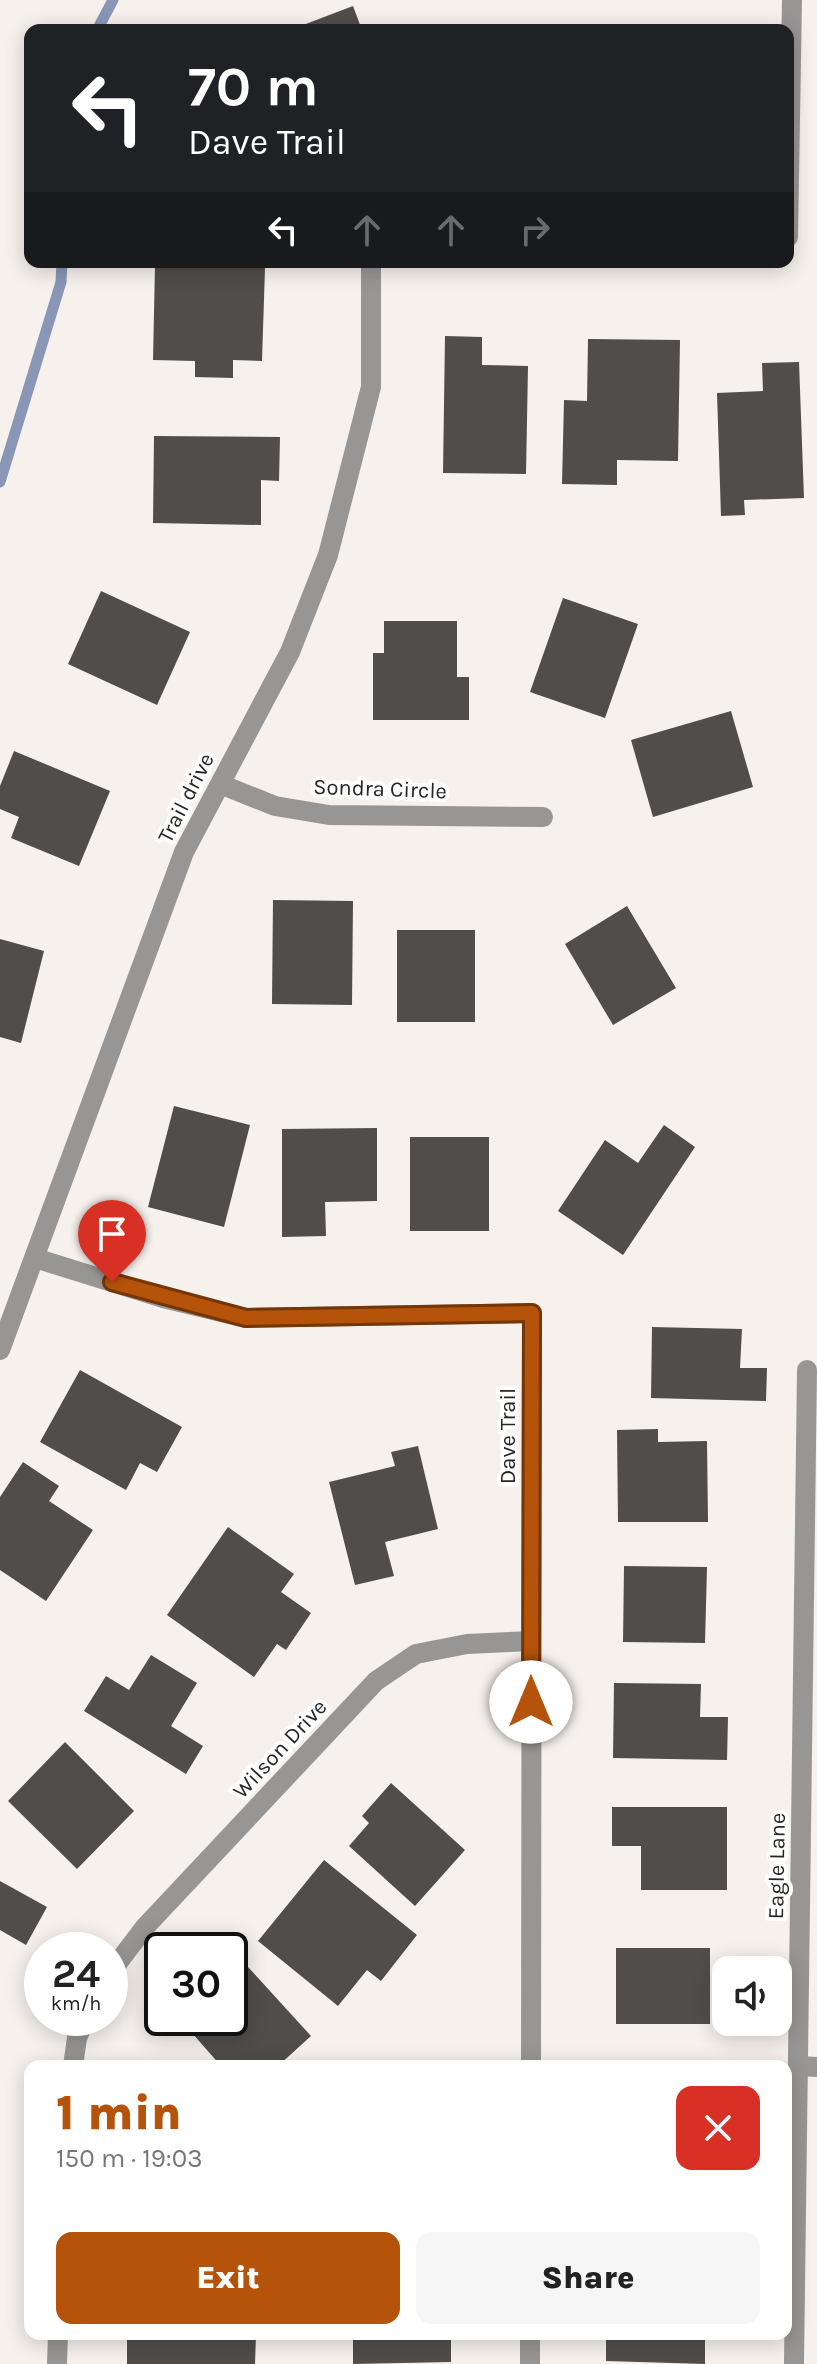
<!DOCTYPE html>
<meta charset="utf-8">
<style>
body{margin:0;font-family:Karla,sans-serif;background:#f6f6f6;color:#222;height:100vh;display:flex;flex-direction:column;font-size:30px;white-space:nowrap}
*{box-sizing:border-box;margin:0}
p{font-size:26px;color:#767676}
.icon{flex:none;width:44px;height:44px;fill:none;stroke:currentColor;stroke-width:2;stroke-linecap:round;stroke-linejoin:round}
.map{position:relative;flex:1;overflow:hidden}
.sheet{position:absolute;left:24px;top:2060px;width:768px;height:280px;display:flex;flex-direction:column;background:#fff;border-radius:16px;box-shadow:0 4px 20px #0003}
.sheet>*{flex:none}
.hud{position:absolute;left:24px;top:24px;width:770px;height:244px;border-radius:16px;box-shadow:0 4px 20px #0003;background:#202124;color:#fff;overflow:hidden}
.fabs{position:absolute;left:712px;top:1956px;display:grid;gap:16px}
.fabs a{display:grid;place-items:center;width:80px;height:80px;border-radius:16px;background:#fff;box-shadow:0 4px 20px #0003;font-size:40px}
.speed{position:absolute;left:24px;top:1932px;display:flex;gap:16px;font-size:40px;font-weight:700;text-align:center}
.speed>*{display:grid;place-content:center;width:104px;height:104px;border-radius:50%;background:#fff;box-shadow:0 4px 20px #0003;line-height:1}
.speed small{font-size:20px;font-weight:400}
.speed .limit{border:4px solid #111;border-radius:12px;background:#fff;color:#111}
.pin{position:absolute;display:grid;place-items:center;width:68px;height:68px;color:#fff;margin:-82px -34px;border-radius:50% 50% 50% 0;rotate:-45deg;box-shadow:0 0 8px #0007}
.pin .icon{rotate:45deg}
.me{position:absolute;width:88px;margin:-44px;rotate:0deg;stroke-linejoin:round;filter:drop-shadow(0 0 6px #0008)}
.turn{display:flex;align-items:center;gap:28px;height:168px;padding:0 32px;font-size:36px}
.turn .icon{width:104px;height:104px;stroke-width:2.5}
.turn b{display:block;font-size:56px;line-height:68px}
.lanes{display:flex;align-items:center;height:76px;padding:0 32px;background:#0003;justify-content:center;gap:40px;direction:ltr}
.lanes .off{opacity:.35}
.round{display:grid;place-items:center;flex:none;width:84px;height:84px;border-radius:16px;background:#f6f6f6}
.headline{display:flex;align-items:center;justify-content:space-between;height:136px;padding:0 32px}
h1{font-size:48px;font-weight:800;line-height:60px;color:#b45309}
.cta{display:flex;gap:16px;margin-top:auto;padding:16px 32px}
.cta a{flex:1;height:92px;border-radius:16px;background:#b45309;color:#fff;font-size:32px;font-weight:800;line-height:92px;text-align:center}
.cta a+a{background:#f6f6f6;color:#222}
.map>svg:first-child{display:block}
</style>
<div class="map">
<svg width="817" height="2364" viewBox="0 0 817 2364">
<rect width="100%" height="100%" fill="#f6f1ed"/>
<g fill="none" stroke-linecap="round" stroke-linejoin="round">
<path stroke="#8996b6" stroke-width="11" d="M97,30L113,0
M0,482L61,282L62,262"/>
</g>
<path fill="#514d4a" d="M353,6L362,30H290Z
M681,26H726V30H681Z
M155,266L265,268L262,361L233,360V378L195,377V361L153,360Z
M445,336L482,337V365L528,366L526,474L443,473Z
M588,339L680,340L678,461L617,460V485L562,484L564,400L587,401Z
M799,362L804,498L744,500L745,515L721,516L717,393L763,391L762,363Z
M154,436L280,437L279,481L261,480V525L153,523Z
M101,591L190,632L157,705L68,664Z
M563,598L638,624L605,718L530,692Z
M384,621H457V677H469V720H373V653H384Z
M731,711L753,787L653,817L631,740Z
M14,751L110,791L79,866L11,838L19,817L0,809V786Z
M273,900L353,901L352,1005L272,1004Z
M627,906L676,988L613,1025L565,944Z
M397,930H475V1022H397Z
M0,939L44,951L21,1043L0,1037Z
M174,1106L250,1125L224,1227L148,1207Z
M664,1125L695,1147L623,1255L558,1211L605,1140L638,1163Z
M377,1128V1201L325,1202L326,1236L282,1237V1129Z
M410,1137H489V1231H410Z
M652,1327L742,1329L740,1368H767L766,1401L651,1398Z
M80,1370L182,1427L157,1472L140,1463L126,1490L40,1442Z
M658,1429V1442L707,1441L708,1522H618L617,1430Z
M418,1446L438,1529L385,1542L394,1576L355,1585L329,1482L395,1466L391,1452Z
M23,1462L59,1486L49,1501L93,1530L46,1601L0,1570V1497Z
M228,1527L294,1574L281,1592L311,1613L286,1650L277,1644L254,1677L167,1615Z
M624,1566L707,1567L705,1643L623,1642Z
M151,1655L197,1683L171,1726L203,1746L186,1774L84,1711L106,1676L129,1690Z
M614,1683L701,1684L700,1717H728L727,1760L613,1758Z
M65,1742L134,1811L77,1869L8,1801Z
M391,1783L465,1850L415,1906L349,1846L369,1823L362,1816Z
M612,1807H727V1890H641V1846H612Z
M324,1860L417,1935L381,1981L367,1970L338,2006L258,1941Z
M0,1881L47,1907L26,1945L0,1930Z
M229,1946L311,2036L278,2066H221L185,2025L193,2018H230V1950H224Z
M616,1948H710V2024H616Z
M127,2334H256L255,2364H127Z
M326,2334H451V2362L353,2364V2340H326Z
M606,2334H705V2364L606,2361Z"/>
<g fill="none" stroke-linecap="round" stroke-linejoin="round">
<path stroke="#989694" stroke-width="20" d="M798,2066L817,2067"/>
<path stroke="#989694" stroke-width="20" d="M788,237L792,0
M220,784L275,806L329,815L543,817
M35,1258L163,1298L246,1318L532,1313L531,2066
M0,1350L184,852L290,652L328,555L371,387V262
M110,1973L145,1927L376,1681L416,1654L467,1644L531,1641
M73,2066L77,2038L86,2018
M57,2364L58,2334
M530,2364V2334
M794,2364L807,1370"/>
</g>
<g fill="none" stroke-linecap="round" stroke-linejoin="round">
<g stroke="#753606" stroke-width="20">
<path id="route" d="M112,1282L246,1318L532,1313L531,1702"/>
</g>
<use href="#route" stroke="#b45309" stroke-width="14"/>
</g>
<g text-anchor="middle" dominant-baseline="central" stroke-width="8" stroke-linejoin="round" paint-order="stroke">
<g font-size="22" fill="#282625" stroke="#fff">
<text transform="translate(380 789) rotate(2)">Sondra Circle</text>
<text transform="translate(186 798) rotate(-63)">Trail drive</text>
<text transform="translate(508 1436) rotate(-90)">Dave Trail</text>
<text transform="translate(280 1749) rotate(-47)">Wilson Drive</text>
<text transform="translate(777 1866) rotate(-89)">Eagle Lane</text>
</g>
</g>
</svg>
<div class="fabs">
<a><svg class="icon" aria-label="sound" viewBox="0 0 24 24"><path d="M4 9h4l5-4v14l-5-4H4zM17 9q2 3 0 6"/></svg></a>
</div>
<div class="speed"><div>24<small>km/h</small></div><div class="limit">30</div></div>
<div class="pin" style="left:112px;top:1282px;background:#d93025"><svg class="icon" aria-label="arrive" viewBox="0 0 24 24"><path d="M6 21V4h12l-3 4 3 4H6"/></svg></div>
<svg class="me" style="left:531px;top:1702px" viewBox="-20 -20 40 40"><circle r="19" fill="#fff"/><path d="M0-13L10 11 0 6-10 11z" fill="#b45309"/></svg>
<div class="hud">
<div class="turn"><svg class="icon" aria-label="left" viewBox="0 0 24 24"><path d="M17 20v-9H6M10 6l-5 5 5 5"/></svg><div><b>70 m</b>Dave Trail</div></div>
<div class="lanes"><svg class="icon" aria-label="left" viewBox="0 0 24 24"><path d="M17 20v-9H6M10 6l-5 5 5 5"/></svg><svg class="icon off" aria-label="ahead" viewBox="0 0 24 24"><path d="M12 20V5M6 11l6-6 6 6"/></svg><svg class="icon off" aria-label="ahead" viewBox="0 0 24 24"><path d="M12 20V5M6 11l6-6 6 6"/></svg><svg class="icon off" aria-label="right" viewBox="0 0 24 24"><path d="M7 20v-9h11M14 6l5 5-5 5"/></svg></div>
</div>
<section class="sheet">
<div class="headline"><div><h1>1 min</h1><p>150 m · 19:03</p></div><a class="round" style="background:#d93025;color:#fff"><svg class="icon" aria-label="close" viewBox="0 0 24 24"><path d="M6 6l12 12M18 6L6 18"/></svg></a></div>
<div class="cta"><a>Exit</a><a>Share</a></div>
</section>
</div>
